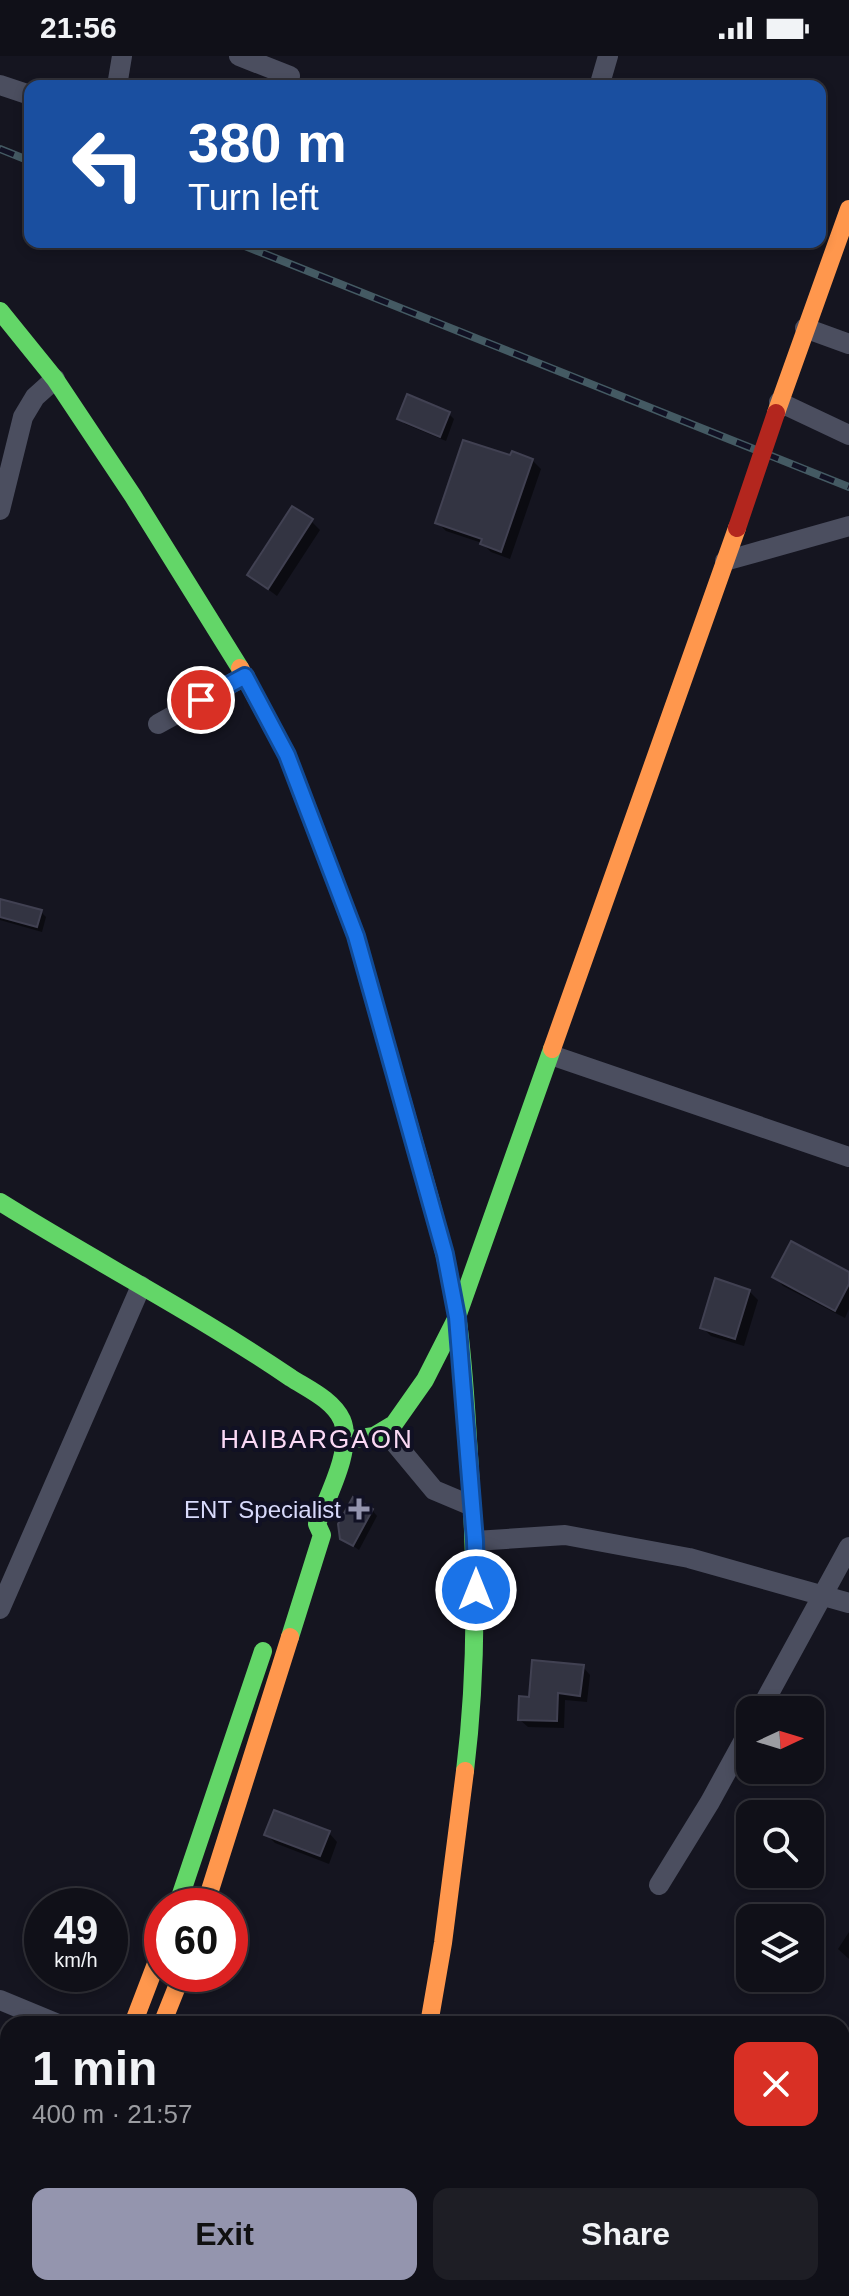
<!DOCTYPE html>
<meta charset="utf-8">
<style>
body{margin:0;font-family:Arial,sans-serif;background:#1e1e25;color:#f1f3f6;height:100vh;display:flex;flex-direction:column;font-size:30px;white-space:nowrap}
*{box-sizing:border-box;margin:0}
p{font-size:26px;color:#9c9da2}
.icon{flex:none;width:44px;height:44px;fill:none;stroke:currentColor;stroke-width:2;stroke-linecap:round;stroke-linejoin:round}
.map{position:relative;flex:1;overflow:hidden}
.side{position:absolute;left:0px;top:1960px;width:850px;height:280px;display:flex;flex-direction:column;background:#101018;border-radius:24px 24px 0 0;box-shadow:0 4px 12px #0003,0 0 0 2px #303037}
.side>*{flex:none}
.guide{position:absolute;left:24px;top:24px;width:802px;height:168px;border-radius:16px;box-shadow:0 4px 12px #0003,0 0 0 2px #303037;background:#1a4fa0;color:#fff;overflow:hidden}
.needle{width:52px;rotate:86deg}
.controls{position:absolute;left:736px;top:1640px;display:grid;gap:16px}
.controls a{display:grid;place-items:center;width:88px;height:88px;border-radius:16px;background:#101018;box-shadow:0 4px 12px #0003,0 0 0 2px #303037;font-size:40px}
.speed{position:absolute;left:24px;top:1832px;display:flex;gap:16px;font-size:40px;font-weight:700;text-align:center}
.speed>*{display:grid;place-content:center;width:104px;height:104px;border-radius:50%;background:#101018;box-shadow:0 4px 12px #0003,0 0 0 2px #303037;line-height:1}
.speed small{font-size:20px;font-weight:400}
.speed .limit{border:12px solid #d22;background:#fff;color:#111}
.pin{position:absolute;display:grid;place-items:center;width:68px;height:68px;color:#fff;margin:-34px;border:4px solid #fff;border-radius:50%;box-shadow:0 2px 8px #0007}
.me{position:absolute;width:88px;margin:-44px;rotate:0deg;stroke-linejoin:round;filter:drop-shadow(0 0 6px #0008)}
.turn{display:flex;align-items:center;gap:28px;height:168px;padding:0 32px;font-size:36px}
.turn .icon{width:104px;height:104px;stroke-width:2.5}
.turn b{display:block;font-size:56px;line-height:68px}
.round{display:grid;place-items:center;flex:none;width:84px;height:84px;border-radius:16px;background:#1e1e25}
.headline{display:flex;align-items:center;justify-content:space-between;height:136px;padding:0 32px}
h1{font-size:48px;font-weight:800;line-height:60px}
.button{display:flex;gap:16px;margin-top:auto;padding:16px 32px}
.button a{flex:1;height:92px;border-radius:16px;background:#9495ae;color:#111;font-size:32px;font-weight:800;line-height:92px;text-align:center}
.button a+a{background:#1e1e25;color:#f1f3f6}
.status{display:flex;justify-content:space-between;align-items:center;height:56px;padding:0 40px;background:#101018;direction:ltr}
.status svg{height:22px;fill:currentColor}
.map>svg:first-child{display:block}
</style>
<div class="status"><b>21:56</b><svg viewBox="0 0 49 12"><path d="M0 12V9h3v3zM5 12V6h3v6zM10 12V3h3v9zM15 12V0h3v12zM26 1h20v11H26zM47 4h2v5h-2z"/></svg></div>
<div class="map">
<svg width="849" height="2240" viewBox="0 0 849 2240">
<rect width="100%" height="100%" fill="#151520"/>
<path fill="#0007" d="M449,358L454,363L446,385L405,368L400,363Z
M512,402L532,404L541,413L510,503L491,496L482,487L446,475L437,466Z
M311,465L320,474L277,540L249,519Z
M0,845L41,856L46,861L42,876L0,864Z
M849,1218V1253L845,1262L783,1230L775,1221Z
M749,1235L758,1244L744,1290L711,1280L702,1271Z
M372,1454L377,1460L359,1494L342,1482Z
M583,1611L590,1619L587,1646L565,1644L564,1672L528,1671L520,1664L530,1643Z
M329,1777L337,1786L329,1808L275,1787L267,1779Z
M810,1789L819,1797L811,1812H810Z
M849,1876V1903L838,1893Z"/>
<path fill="#333442" stroke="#414152" stroke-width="2" d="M407,338L450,356L440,381L397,363Z
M463,384L510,399L512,395L533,403L501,496L480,488L482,483L435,467Z
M292,450L313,463L268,533L247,519Z
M0,843L42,854L37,871L0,861Z
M791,1185L849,1216V1228L835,1255L772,1221Z
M715,1222L750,1234L735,1283L700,1272Z
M353,1441L373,1453L353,1490L340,1483L338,1468Z
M532,1604L584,1609L580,1640L558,1637L557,1665L518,1664L519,1640L529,1641Z
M274,1754L330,1775L320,1800L264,1779Z"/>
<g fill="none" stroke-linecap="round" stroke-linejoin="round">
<path stroke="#4b4e5f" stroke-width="20" d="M239,0L290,20
M601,24L608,0
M0,29L30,39
M117,30L122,0
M805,272L849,288
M779,346L849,379
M0,454L23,361L35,341L55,323
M725,505L849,470
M158,668L245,620
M551,999L849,1101
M385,1375L434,1434L472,1450
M475,1485L565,1479L689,1502L849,1547
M0,1553L141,1230
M760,1654L849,1491
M659,1829L710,1746L750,1673
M0,1944L58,1968
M354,2240L358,2232"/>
<path stroke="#63d668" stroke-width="18" d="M0,255L55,323L133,440L240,612
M0,1146C96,1206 197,1258 291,1322C308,1333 333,1344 342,1364C354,1392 327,1441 317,1468L322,1479L290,1581
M431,1146C441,1183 451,1221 457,1259C464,1305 466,1353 469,1399C476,1505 478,1609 465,1715
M347,1384L374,1380L394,1368L425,1324L457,1261L552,993
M177,1850L263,1595
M842,2129L849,2130"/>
<path stroke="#ff974d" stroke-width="18" d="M776,357L849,153
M240,612L287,699L356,880L431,1146
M552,993L737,472
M205,1850L290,1581
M133,1968L162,1892
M162,1968L182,1918
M429,1968L443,1887L465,1715
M29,2240L32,2232"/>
<path stroke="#b3261e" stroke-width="18" d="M57,2240L60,2232"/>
<g stroke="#445a63" stroke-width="8">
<path id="rail" d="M0,93L30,105
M235,186L849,431"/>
</g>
<use href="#rail" stroke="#111124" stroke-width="5" stroke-dasharray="15" stroke-linecap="butt"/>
<path stroke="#b3261e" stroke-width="18" d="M737,472L776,357"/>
</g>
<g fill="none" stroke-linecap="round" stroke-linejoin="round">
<g stroke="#114b97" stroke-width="20">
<path id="route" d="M201,644L245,620L287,699L356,880L445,1198L457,1261L475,1485L476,1534"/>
</g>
<use href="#route" stroke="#1a73e8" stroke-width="14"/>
</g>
<path fill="#9495ae" stroke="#111124" stroke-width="3" d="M355 1441h8v8h8v8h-8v8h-8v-8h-8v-8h8z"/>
<g text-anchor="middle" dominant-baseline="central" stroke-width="8" stroke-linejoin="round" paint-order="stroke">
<g font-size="24" fill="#d8dafb" stroke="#111124" text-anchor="end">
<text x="341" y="1453">ENT Specialist</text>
</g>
<g font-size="26" letter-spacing="2" fill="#fbd9f5" stroke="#111124">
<text x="317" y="1383">HAIBARGAON</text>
</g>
</g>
</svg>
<div class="controls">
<a><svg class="needle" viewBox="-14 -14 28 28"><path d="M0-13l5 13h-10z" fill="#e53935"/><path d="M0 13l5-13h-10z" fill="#9c9da2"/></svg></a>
<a><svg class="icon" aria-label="search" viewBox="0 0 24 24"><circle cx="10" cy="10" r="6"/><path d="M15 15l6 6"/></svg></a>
<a><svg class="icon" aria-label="layers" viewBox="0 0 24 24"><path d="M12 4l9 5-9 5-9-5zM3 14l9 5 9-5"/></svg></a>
</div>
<div class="speed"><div>49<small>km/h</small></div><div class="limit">60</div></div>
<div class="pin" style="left:201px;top:644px;background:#d93025"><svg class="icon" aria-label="arrive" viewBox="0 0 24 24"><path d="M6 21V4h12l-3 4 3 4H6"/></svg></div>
<svg class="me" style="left:476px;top:1534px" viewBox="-20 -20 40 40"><circle r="17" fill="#1a73e8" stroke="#fff" stroke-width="3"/><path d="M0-11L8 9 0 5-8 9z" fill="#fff"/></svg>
<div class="guide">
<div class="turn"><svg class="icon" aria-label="left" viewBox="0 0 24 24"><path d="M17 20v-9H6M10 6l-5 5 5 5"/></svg><div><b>380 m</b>Turn left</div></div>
</div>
<section class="side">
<div class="headline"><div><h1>1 min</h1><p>400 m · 21:57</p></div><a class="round" style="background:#d93025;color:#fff"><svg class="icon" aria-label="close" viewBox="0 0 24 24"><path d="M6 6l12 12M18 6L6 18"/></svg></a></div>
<div class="button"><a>Exit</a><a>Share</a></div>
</section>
</div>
